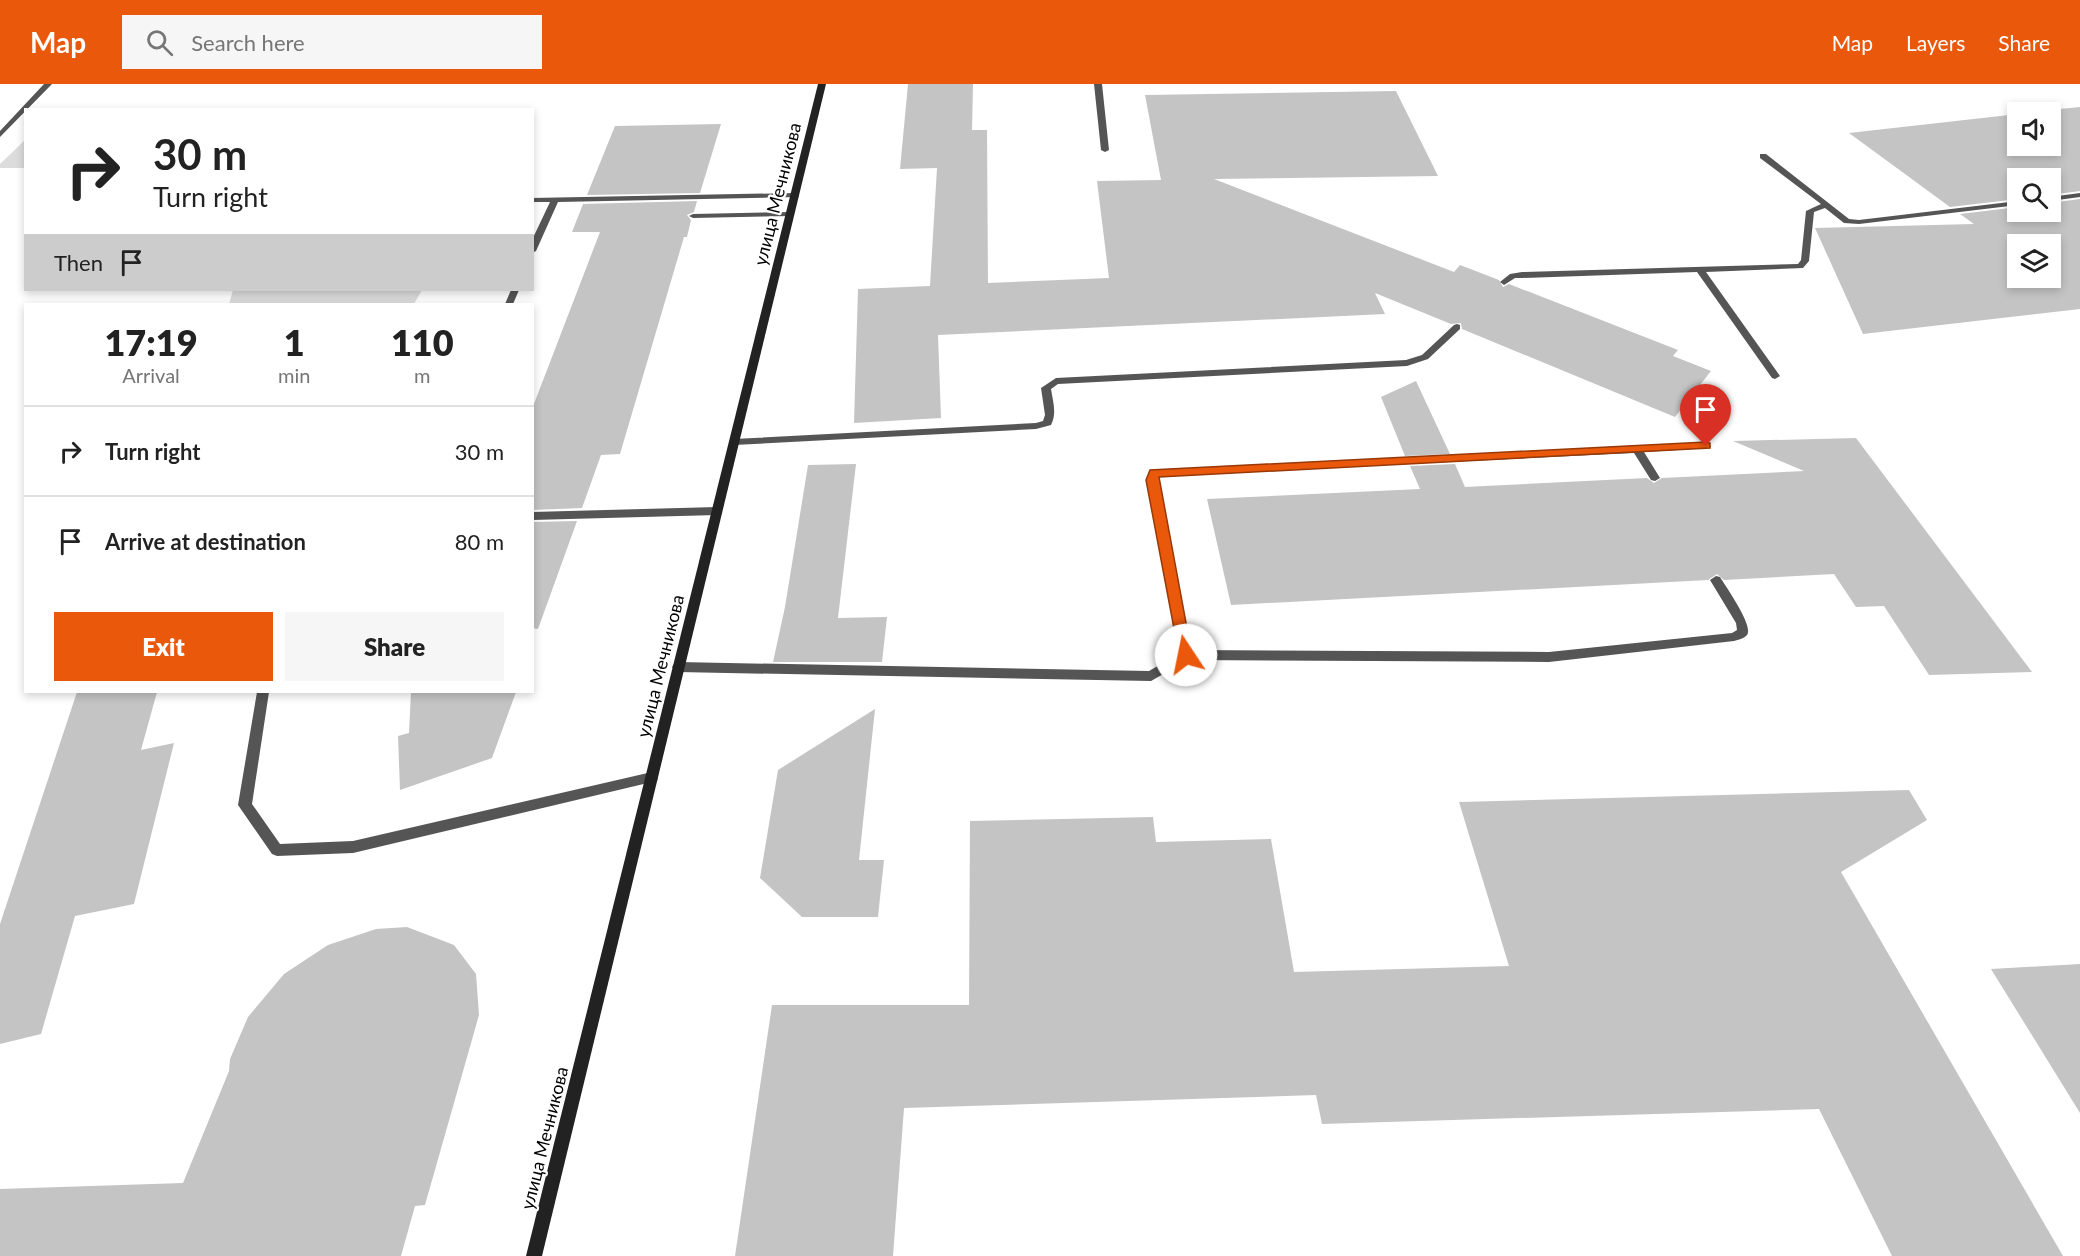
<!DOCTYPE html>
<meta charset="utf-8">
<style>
body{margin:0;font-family:Lato,sans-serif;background:#f6f6f6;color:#222;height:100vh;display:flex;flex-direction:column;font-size:22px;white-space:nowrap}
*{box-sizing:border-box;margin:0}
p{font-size:20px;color:#767676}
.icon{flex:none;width:33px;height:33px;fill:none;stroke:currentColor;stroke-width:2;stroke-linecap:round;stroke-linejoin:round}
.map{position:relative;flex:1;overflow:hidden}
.side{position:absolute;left:24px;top:219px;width:510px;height:390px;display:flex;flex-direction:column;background:#fff;border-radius:0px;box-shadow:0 3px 9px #0003}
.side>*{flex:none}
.hud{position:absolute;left:24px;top:24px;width:510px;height:183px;border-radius:0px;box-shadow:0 3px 9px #0003;background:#fff;color:#222;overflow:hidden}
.tools{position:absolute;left:2007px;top:18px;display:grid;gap:12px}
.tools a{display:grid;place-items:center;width:54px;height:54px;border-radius:0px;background:#fff;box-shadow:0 3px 9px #0003;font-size:30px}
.pin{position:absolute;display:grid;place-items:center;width:51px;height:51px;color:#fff;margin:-62px -26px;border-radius:50% 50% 50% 0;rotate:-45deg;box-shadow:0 0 6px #0007}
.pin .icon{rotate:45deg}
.me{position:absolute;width:66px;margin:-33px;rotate:349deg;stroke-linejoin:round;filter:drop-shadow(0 0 4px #0008)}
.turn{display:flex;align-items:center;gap:21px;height:126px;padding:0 30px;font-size:27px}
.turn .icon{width:78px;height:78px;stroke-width:2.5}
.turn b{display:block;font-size:42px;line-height:51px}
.then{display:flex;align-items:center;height:57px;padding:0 30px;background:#0003;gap:12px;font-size:22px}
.eta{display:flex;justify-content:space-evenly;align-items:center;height:102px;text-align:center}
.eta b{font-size:36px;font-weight:800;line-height:42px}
.button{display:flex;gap:12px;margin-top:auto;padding:12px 30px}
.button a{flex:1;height:69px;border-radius:0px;background:#ea580c;color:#fff;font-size:24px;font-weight:800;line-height:69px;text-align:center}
.button a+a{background:#f6f6f6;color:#222}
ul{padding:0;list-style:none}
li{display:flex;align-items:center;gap:18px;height:90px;padding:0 30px;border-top:2px solid #e0e0e0}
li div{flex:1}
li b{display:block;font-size:22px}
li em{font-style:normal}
header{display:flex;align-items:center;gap:36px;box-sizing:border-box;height:84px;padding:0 30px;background:#ea580c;color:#fff}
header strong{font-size:28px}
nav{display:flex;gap:33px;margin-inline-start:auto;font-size:21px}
.search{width:420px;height:54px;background:#f6f6f6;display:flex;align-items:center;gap:15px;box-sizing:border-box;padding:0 21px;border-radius:0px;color:#767676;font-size:22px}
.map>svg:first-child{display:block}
</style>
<header>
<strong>Map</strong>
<div class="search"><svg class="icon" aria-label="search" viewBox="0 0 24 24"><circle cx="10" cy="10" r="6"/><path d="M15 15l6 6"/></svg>Search here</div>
<nav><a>Map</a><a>Layers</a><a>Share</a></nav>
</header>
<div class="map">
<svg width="2080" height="1172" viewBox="0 0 2080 1172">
<rect width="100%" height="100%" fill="#fff"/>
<path fill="#dcdcdc" d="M25,56V84H0V80Z
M233,206H422L414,220H229Z"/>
<path fill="#c4c4c4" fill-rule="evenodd" d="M908,0H973L972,46H987L988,199L1109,194L1097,97L1161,96L1145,11L1396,7L1438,92L1214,95L1454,188L1460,181L1499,196L1503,203L1509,200L1678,266L1673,272L1711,287L1675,333L1462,245L1461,239L1451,240L1375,209L1385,230L938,251L941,334L854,339L858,205L930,202L937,84L900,85Z
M2080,23V107L2050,111V94H2018V115L1950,123L1849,49L2018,30V62H2050V28H2030Z
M721,40L700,109L587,111L615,42Z
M2080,115V225L1863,250L1815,144L1974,140L1960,130L2018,123V128H2050V119ZM2018,160H2050V194H2018Z
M697,117L694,128L687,131L691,136L687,153H684L620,370L601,371L582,424L532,426V325L600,148H572L583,120Z
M1416,297L1450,370L1405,372L1381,313Z
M1856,354L2032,588L1929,591L1884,522L1856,523L1834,490L1724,496L1717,490L1708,496L1231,521L1207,415L1420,405L1410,382L1455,380L1465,403L1647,394L1654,399L1662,394L1804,387L1733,357Z
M856,380L838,534L887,533L882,578H773L785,523L808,381Z
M577,437L538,545L532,544V438Z
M77,608H157L141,666L174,659L134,820L75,832L41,950L0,960V840Z
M411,608H516L492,674L400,706L398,652L409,649Z
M875,625L859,776H884L878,833H802L760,794L778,686Z
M1909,706L1927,736L1841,788L2063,1172H1892L1819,1025L1322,1040L1316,1011L904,1024L893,1172H735L772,921H969L970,737L1153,733L1156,758L1271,755L1294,888L1509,882L1459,718Z
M407,843L454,861L476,890L479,931L425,1121L415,1122L401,1172H0V1105L183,1099L229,987L230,975L248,933L284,890L328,861L376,845Z
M2080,880V1029L1991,885Z"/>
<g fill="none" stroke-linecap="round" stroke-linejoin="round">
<path fill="#555" fill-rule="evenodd" d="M44,0H52L0,53V47Z
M1094,0H1102L1109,66L1105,68L1101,66Z
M1760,70H1766L1849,135L1859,136L2018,117V121L1859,140L1844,139L1825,124L1814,128L1809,177L1803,184L1706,188L1780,292L1775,295L1772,294L1697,188L1522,194H1515L1504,201L1500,198L1510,190L1522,188L1798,180L1801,176L1806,127L1821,120L1760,74Z
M795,109L799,111L798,113L558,118L536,167L532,169V156L550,118H532V114Z
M2080,109V113L2050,117V113Z
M790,128L794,130L793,132L693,134L689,132L693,130Z
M511,206H519L513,220H505Z
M1457,240L1460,241V245L1428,275L1407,282L1058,300L1051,305C1053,318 1057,329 1051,341L1036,345L734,361L729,358L734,355L1036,339L1043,337L1045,331L1041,304L1056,294L1406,276L1422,271L1454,241Z
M1706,359L1711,362L1710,364L1644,368L1660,394L1655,397L1651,396L1634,369L1158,392L1157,396L1191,566L1549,568L1732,549L1737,546L1736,539L1710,496L1716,492L1720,493C1726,503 1754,542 1747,551C1745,554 1738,556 1734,557L1549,578L1188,576L1151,597L678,588L674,586L672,583L674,580L678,578L1149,587L1180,569L1147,396L1150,387Z
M717,423L722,427L717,431L532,436V428Z
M257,608H269L252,720L280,760L353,757L652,688L657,689L658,693L657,697L652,698L353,769L277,772L272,770L238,721Z"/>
<path fill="#222" fill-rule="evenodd" d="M818,0H826L542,1172H526Z"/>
</g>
<path fill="#ea580c" stroke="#983908" stroke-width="1.5" d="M1706,358L1710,359V364L1159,393L1192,571L1186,576L1179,571L1146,396L1150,386Z"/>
<g text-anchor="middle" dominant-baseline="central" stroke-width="4.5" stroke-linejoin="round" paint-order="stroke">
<g font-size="18" fill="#000" stroke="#fff">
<text transform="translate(777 110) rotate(-76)">улица Мечникова</text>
<text transform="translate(660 582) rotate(-76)">улица Мечникова</text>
<text transform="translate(544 1054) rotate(-76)">улица Мечникова</text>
</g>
</g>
</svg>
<div class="tools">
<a><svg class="icon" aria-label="sound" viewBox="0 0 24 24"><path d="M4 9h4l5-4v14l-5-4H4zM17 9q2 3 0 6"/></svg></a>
<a><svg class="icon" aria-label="search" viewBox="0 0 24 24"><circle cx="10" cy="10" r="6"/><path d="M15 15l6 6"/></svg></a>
<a><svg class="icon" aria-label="layers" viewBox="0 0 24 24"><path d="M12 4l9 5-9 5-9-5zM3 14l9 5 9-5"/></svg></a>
</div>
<div class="pin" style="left:1706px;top:362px;background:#d93025"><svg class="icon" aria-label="arrive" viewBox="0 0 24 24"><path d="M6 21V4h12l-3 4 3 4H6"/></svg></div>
<svg class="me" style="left:1186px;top:571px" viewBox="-20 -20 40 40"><circle r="19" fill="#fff"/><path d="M0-13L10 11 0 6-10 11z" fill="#ea580c"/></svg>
<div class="hud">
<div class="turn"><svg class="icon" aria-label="right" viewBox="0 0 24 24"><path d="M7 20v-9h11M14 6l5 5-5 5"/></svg><div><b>30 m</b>Turn right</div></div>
<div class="then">Then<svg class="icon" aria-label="arrive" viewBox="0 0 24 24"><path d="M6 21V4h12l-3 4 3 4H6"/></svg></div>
</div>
<section class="side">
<div class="eta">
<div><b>17:19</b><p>Arrival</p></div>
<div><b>1</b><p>min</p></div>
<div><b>110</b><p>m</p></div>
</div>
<ul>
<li><svg class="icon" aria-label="right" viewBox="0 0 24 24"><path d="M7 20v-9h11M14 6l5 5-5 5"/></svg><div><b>Turn right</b></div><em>30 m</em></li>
<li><svg class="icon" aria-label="arrive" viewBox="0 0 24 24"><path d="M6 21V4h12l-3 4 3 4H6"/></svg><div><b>Arrive at destination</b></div><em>80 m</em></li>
</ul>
<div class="button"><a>Exit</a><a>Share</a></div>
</section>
</div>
